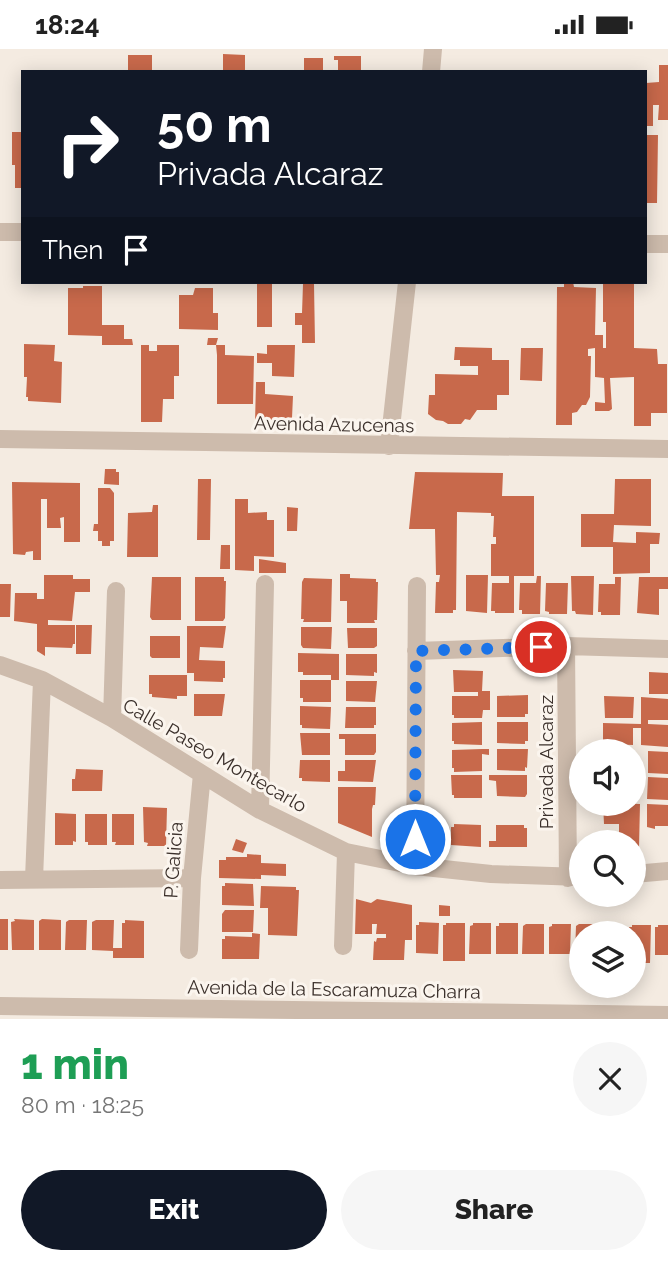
<!DOCTYPE html>
<meta charset="utf-8">
<style>
body{margin:0;font-family:Raleway,sans-serif;background:#f6f6f6;color:#222;height:100vh;display:flex;flex-direction:column;font-size:26px;white-space:nowrap}
*{box-sizing:border-box;margin:0}
p{font-size:23px;color:#767676}
.icon{flex:none;width:38px;height:38px;fill:none;stroke:currentColor;stroke-width:2;stroke-linecap:round;stroke-linejoin:round}
.map{position:relative;height:970px;overflow:hidden}
.details{display:flex;flex-direction:column;background:#fff;flex:1}
.details>*{flex:none}
.top-card{position:absolute;left:21px;top:21px;width:626px;height:214px;border-radius:0px;box-shadow:0 4px 18px #0003;background:#111827;color:#fff;overflow:hidden}
.tools{position:absolute;left:569px;top:690px;display:grid;gap:14px}
.tools a{display:grid;place-items:center;width:77px;height:77px;border-radius:50%;background:#fff;box-shadow:0 4px 18px #0003;font-size:35px}
.pin{position:absolute;display:grid;place-items:center;width:60px;height:60px;color:#fff;margin:-30px;border:4px solid #fff;border-radius:50%;box-shadow:0 2px 7px #0007}
.me{position:absolute;width:77px;margin:-38px;rotate:0deg;stroke-linejoin:round;filter:drop-shadow(0 0 5px #0008)}
.turn{display:flex;align-items:center;gap:24px;height:147px;padding:0 21px;font-size:32px}
.turn .icon{width:91px;height:91px;stroke-width:2.5}
.turn b{display:block;font-size:49px;line-height:60px}
.then{display:flex;align-items:center;height:66px;padding:0 21px;background:#0003;gap:14px;font-size:26px}
.round{display:grid;place-items:center;flex:none;width:74px;height:74px;border-radius:37px;background:#f6f6f6}
.summary{display:flex;align-items:center;justify-content:space-between;height:119px;padding:0 21px}
h1{font-size:42px;font-weight:800;line-height:52px;color:#1e9e55}
.primary-button{display:flex;gap:14px;margin-top:auto;padding:14px 21px}
.primary-button a{flex:1;height:80px;border-radius:42px;background:#111827;color:#fff;font-size:28px;font-weight:800;line-height:80px;text-align:center}
.primary-button a+a{background:#f6f6f6;color:#222}
.status{display:flex;justify-content:space-between;align-items:center;height:49px;padding:0 35px;background:#fff;direction:ltr}
.status svg{height:19px;fill:currentColor}
.map>svg:first-child{display:block}
</style>
<div class="status"><b>18:24</b><svg viewBox="0 0 49 12"><path d="M0 12V9h3v3zM5 12V6h3v6zM10 12V3h3v9zM15 12V0h3v12zM26 1h20v11H26zM47 4h2v5h-2z"/></svg></div>
<div class="map">
<svg width="668" height="970" viewBox="0 0 668 970">
<rect width="100%" height="100%" fill="#f4ebe1"/>
<path fill="#c8694b" d="M223,5L245,6V23H223Z
M128,6H152V23H128Z
M334,7H361V23H338V11H334Z
M304,9H323V23H304Z
M659,16H668V71H658L659,56H653V77H646V34L659,33Z
M12,83H23V139H15V116H12Z
M646,86H658L657,154H646Z
M257,233H272V278H257Z
M564,233H573L574,238L596,239L595,286H603V299H606V273H603V233H634V299L657,300L658,315H667V364H651V377H634V328L610,329L612,360L609,362H595V353L605,354L604,329L595,328V299L588,300V307H591L590,348L586,356H582L577,363L572,364V376H556L557,238H564Z
M303,235H314L315,294H302V276H295V264H302Z
M83,237H102V276H124V290H132L133,296H102V287L68,286V239H83Z
M195,239H213V264H218V281L179,280V246H193Z
M208,289H218L216,296H225V306L254,307L253,355H217V306L216,296H207Z
M24,295L55,296L54,312L62,313L61,354L28,352V348H26L27,328H24Z
M141,296H149V302H157V296H179V327H174V350H163L162,373H141Z
M267,296H295L294,328L272,327V314H257V304L267,305Z
M455,298L492,299V311H509V346H497V361H477L470,371L465,370L461,375H448L443,372L436,371L428,365L429,346H435V325L478,326V317H460V311H454Z
M521,299H543L542,332L520,331Z
M256,333H265V345L293,347L292,369H283V374H255Z
M105,420H116V423H119V436L104,435Z
M415,423L503,424L502,447H534V527H514V564H495V562H491L492,534H509V527H491V495H496V488H493L494,467H491V464L457,463L456,561H453V564H435L436,533H439L440,526H436L435,480H409Z
M198,430H211L210,491H197Z
M615,430H651V477L614,476L613,493L636,494V483L660,484L659,495H650V524L613,525V498H581V465H614Z
M12,433L80,434V493H64V468L60,469L61,479H47V450H41V511H33V502L26,503L25,506L13,505Z
M98,439H110L114,444V492H110V497H102V492H98V482H93L94,475H98Z
M235,450H248V464L267,463V471H274V508L254,507V522L235,521Z
M153,456H158V508H127L128,464L152,463Z
M287,458L298,459L297,482H287Z
M221,496H230V520H220Z
M259,510L286,514V524H259Z
M340,525H350V529L376,530V533H378L377,571H374L375,574H347V552H340Z
M44,526H73V530H90V543H75L72,572L48,571V576H75V595H73L72,599L45,598V607L37,602V575L14,572L15,544H37V550H44Z
M466,526H488L487,564L466,562Z
M537,527H541L540,565H522V561H519L520,534H536Z
M571,527H594L593,566L576,565L575,562H572Z
M152,528H181V571H152L150,568Z
M195,528H224V532H226L225,569L223,572H195Z
M615,528H621L620,566H601V563H598L599,535H615Z
M639,528H668V540H659V566L637,564Z
M304,529L332,530L331,573H303L304,570H301L302,533Z
M546,534H568L567,565H549V563L545,562Z
M0,535H11L10,568H0Z
M76,576H92L91,605H76Z
M187,577H226L223,599L200,598L199,611L225,612V629H223V633L194,632V624H187Z
M301,578H332L331,600L303,599L301,596Z
M347,579H377V597L374,599H348Z
M150,587H180V609H152L150,607Z
M298,604L339,605V631H331V626H303V623H298Z
M346,605H377V624L374,623V627L346,626Z
M453,621L483,622L482,642H490V661H483L482,669H454V666H452V647H478V643H454Z
M649,623L668,624V645H649Z
M149,626H187V647H177V650L152,648V645H149Z
M300,631H331V653H303V649H300Z
M346,632H377L375,653L346,652Z
M194,645H225L222,667H194Z
M528,646V665H525V668H497V647Z
M604,647L634,648L633,669H605Z
M641,648L668,650V671H648V675L668,676V698L641,696V679H633V696L606,695L605,692H603V674L641,675Z
M300,657L331,658L330,680L302,679V676H300Z
M346,658H376V676H374V679H345Z
M482,673V696L454,695V692H452V674Z
M497,673H528V692H525V695L497,694Z
M300,684H330V706H302Z
M339,685H376V703L374,706H345V690H339Z
M482,700H489V706L482,705V722L454,723V719H452V701Z
M497,700H528L527,719L525,718V722L497,721Z
M648,702L668,703V725L648,724Z
M300,711H330V733L302,732V729H299Z
M345,711H376L373,733L338,732V722H345Z
M76,720L103,721L102,742H72V730H75Z
M451,726H482V749H454V746H452Z
M489,726H527V745L525,748L497,747L496,732L489,731Z
M648,728L668,729V751L647,750Z
M338,738H376L375,756H373L372,760V788L338,774Z
M603,754L640,755L639,799H634V793H619V775H604Z
M647,755L668,756V777H655V780L647,778Z
M143,758L167,759L166,797H147L148,794L144,793Z
M55,764L76,765V793L73,792V796H55Z
M85,765H107V796H88V793H85Z
M112,765H134V796H115L116,793H112Z
M454,775L481,776V798L451,796V778H454Z
M496,776H524V779H527V798H489V792H496Z
M236,790L247,794L243,804L232,801Z
M247,805L261,806V814L286,815V827L261,826V830L219,829V811H226V808H247Z
M225,834L253,835L254,857L222,856V837H225Z
M261,837L296,838V841H299L297,887L268,886V859H260Z
M356,850L371,854L377,850L412,856V891H405L404,911H373L374,892L376,893L377,889H386V885H376L377,875H372V885H355Z
M439,856L450,857V867H439Z
M225,861H254L253,883H222V865Z
M0,870H8V901H0Z
M14,870L34,871V901H12L11,873L15,872Z
M42,870L61,871V901H39V872Z
M69,871H87L86,901H65L66,873Z
M96,871H114L113,899H122V874H125V871L144,872V909H113V902L92,901V873Z
M419,873L439,874L438,905L416,904V876H419Z
M446,874H465V912H443V876H446Z
M473,874H491V905H469L470,877L473,876Z
M499,874H518V905H496V877H499Z
M526,875H544V905H522L523,877Z
M552,875H571L570,905H549V878L552,877Z
M579,875H597V884H581V906H577V913H571L570,905H575L576,877Z
M605,875L624,876V884H602V878H605Z
M632,876H651L650,914H634V884H629V878H632Z
M658,876H668V906H655V878H658Z
M252,884L260,885L259,910H222V890H225V887L252,888Z"/>
<g fill="none" stroke-linecap="round" stroke-linejoin="round">
<path stroke="#cdbbac" stroke-width="18" d="M431,23L433,0
M0,183H23
M646,195H668
M0,390L668,400
M389,397L407,233
M566,597L568,829
M416,602L566,597L668,600
M0,616L42,631L112,669L260,761L346,803L415,817L491,825L581,828
M112,669L116,542
M260,761L265,535
M415,817L417,537
M634,825L668,822
M34,830L42,631
M0,831L192,829
M343,897L346,803
M189,901L192,829L202,725
M0,957L668,966"/>
</g>
<g fill="none" stroke-linecap="round" stroke-linejoin="round">
<path stroke="#1a73e8" stroke-width="12" stroke-dasharray="0 21.6" d="M415,790L416,602L541,598"/>
</g>
<g text-anchor="middle" dominant-baseline="central" stroke-width="6" stroke-linejoin="round" paint-order="stroke">
<g font-size="19" fill="#3b302b" stroke="#fbf5ee">
<text transform="translate(334 375) rotate(1)">Avenida Azucenas</text>
<text transform="translate(215 706) rotate(30)">Calle Paseo Montecarlo</text>
<text transform="translate(546 713) rotate(-90)">Privada Alcaraz</text>
<text transform="translate(173 811) rotate(-86)">P. Galicia</text>
<text transform="translate(334 940) rotate(1)">Avenida de la Escaramuza Charra</text>
</g>
</g>
</svg>
<div class="tools">
<a><svg class="icon" aria-label="sound" viewBox="0 0 24 24"><path d="M4 9h4l5-4v14l-5-4H4zM17 9q2 3 0 6"/></svg></a>
<a><svg class="icon" aria-label="search" viewBox="0 0 24 24"><circle cx="10" cy="10" r="6"/><path d="M15 15l6 6"/></svg></a>
<a><svg class="icon" aria-label="layers" viewBox="0 0 24 24"><path d="M12 4l9 5-9 5-9-5zM3 14l9 5 9-5"/></svg></a>
</div>
<div class="pin" style="left:541px;top:598px;background:#d93025"><svg class="icon" aria-label="arrive" viewBox="0 0 24 24"><path d="M6 21V4h12l-3 4 3 4H6"/></svg></div>
<svg class="me" style="left:415px;top:790px" viewBox="-20 -20 40 40"><circle r="17" fill="#1a73e8" stroke="#fff" stroke-width="3"/><path d="M0-11L8 9 0 5-8 9z" fill="#fff"/></svg>
<div class="top-card">
<div class="turn"><svg class="icon" aria-label="right" viewBox="0 0 24 24"><path d="M7 20v-9h11M14 6l5 5-5 5"/></svg><div><b>50 m</b>Privada Alcaraz</div></div>
<div class="then">Then<svg class="icon" aria-label="arrive" viewBox="0 0 24 24"><path d="M6 21V4h12l-3 4 3 4H6"/></svg></div>
</div>
</div>
<section class="details">
<div class="summary"><div><h1>1 min</h1><p>80 m · 18:25</p></div><a class="round"><svg class="icon" aria-label="close" viewBox="0 0 24 24"><path d="M6 6l12 12M18 6L6 18"/></svg></a></div>
<div class="primary-button"><a>Exit</a><a>Share</a></div>
</section>
